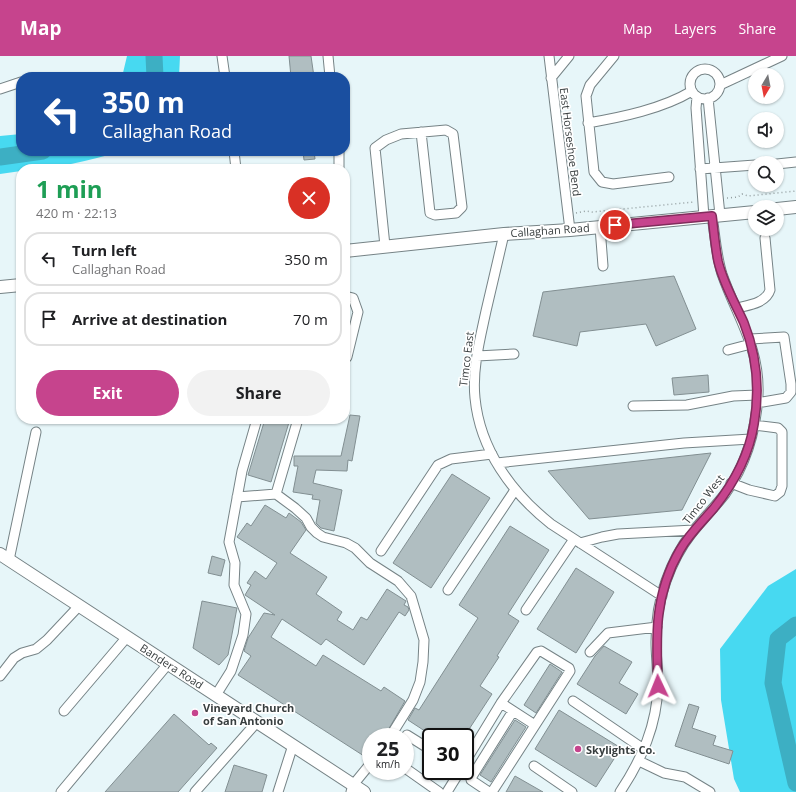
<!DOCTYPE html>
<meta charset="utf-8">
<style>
body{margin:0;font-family:"Open Sans",sans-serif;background:#f2f2f2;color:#202124;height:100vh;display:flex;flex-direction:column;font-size:15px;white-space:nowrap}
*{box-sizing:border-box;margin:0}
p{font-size:13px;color:#757577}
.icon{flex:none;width:22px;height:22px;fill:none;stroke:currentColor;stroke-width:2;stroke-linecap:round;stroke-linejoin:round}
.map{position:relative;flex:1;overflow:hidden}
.panel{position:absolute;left:16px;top:108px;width:334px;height:260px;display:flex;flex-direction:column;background:#fff;border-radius:16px;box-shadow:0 1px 3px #0004}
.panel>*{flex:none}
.top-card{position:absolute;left:16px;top:16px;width:334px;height:84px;border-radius:16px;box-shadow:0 1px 3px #0004;background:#1a4fa0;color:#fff;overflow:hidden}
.needle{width:26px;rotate:190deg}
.tools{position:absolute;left:748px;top:12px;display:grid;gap:8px}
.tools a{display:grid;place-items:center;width:36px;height:36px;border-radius:50%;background:#fff;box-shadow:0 1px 3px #0004;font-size:20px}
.speed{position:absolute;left:362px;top:672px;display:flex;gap:8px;font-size:20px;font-weight:700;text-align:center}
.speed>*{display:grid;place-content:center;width:52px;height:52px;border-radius:50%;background:#fff;box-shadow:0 1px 3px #0004;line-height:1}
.speed small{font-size:10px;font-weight:400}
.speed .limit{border:2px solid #111;border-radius:6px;background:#fff;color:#111}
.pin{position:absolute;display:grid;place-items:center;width:34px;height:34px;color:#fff;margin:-17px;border:2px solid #fff;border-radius:50%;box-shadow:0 1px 4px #0007}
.me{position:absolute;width:44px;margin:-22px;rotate:358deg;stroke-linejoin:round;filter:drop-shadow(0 0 3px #0008)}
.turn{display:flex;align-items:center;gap:14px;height:84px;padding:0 20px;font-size:18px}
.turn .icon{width:52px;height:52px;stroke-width:2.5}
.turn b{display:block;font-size:28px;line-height:34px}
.round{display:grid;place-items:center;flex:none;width:42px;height:42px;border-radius:21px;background:#f2f2f2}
.head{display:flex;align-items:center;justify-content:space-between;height:68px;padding:0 20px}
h1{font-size:24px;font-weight:700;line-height:30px;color:#1e9e55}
.cta{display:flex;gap:8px;margin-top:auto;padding:8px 20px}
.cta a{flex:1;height:46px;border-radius:24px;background:#c6448d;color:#fff;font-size:16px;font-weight:700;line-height:46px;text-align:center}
.cta a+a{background:#f2f2f2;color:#202124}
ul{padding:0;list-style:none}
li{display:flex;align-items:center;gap:12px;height:54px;margin:0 8px 6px;padding:0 12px;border:2px solid #e0e0e0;border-radius:16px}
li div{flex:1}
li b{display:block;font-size:15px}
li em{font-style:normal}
header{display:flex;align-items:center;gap:24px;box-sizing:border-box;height:56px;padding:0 20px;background:#c6448d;color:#fff}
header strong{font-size:19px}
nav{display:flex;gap:22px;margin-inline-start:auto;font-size:14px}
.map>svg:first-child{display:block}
</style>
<header>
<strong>Map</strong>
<nav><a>Map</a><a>Layers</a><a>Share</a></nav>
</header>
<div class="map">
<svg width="796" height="736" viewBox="0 0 796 736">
<rect width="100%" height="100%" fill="#e7f6f9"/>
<path fill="#47d9f1" d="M127,0H180L179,21H122Z
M21,78V95H122C88,105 57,113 21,113V115L0,118V80Z
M796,513V736H740L734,723L721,644L720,593L768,530Z"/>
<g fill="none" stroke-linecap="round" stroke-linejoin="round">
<path stroke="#3dafc3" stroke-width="17" d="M154,0L155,21
M0,101L43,95
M796,569L778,583L773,627L796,727"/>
</g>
<path fill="#b0bec1" stroke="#828f92" d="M289,0H311L314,21H291Z
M303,95H314L315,103L304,104Z
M674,220L696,273L656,290L646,268L580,276L577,290L533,280L543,236Z
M708,319L709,336L674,339L672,322Z
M350,359L360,360L352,405L348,404L347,415L316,414L313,427L342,434L334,475L321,472L316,467L320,444L312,443L313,439L293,436L298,410H294V400H341Z
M265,363H290L271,426L248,419Z
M711,397L682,454L589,463L548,415Z
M452,418L490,442L431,532L393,507Z
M265,449L286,462L289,457L301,466L306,474L290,497L327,521L316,538L342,556L337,564L353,574L361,561L367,564L387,533L406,545L404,549L408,551L409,554L405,560L399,556L364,609L326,583L321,589L282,563L271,581L316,610L323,599L381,635L384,631L405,645L384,681H371V689L364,700L238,619L251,600L244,595L248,582L264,557L275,559L245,539L251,529L247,527L255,515L266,523L277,507L237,481L247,467L251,470Z
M510,470L549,494L508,558L519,565L497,600L499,601L480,630L492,638L464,681H434L408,664L415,652L419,654L478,562L459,549Z
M212,500L225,504L221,520L208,517Z
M576,512L614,536L576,597L537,573Z
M202,545L237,552L228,599L219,609L193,592Z
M604,590L632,606L619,627L638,638L626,658L577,628L595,600Z
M550,608L562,616L536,657L524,649Z
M689,648L699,651L692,672L716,680L713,689L733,695L729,708L675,690Z
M559,654L621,692L596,731L535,693Z
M174,658L209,689L211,687L217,692L178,736H105Z
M515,664L526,671L491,726L480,719Z
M234,709L267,719L262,736H225Z
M515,720L543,736H506Z"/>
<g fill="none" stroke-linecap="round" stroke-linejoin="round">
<g stroke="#768386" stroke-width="11">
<path id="minor" d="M222,0L225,21
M328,0L330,21
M549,0L570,174
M614,0L590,29L586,40L594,116L602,126L613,128L669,121
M690 28a15 15 0 1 1 30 0a15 15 0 1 1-30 0Z
M551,22L569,0
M720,29L782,0
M0,33L21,26
M697,41L696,52L704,161
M708,42L720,159
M588,67C622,61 662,53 692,35
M234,95L236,113
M339,95V113
M777,108L796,106
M700,113L755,109
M600,171L603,210
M504,178C498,203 492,229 486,255C480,283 472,313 475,342C480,394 512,437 551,468L662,540
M385,190L375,92L386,84L401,78L446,74L453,78L462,151L456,157L435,159L430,157L421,76
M345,240L353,242L358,256L347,301H345
M737,252C749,249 766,247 770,234L765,182
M750,283L784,281L791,328V336L786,342L757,347
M728,294L751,288
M477,300L514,298
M633,350L687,349L733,340L758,339
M497,407L684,387L751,383
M731,427L749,434L775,440L780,436L782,430V376L778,372L754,369
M276,438L295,452L306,462L311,471L317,477L323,481L346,487L355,492L370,507L398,525L411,540L424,584L423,606L420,626L413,644L390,681
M237,441L276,438L298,363
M580,487L602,481L618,478L694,474
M381,495L438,409L451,403L492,398
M9,504L36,376
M448,534L515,434
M526,554L574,483
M590,596L608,577L657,571
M0,620L14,602L22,597L36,593L47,584L79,550
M216,639L231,615L243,579L246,558L234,529L235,507L229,486L242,415L257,363
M573,645L645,694
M501,647L535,669
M64,655L127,581
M407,679L431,694
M639,705L664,717L685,721L710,736
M465,706L501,647L537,596L541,595L569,612L570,615L492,736
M534,710L572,736
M405,712L439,736
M61,736L168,608
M195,736L257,666
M278,736L293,689
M351,736L353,729L371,707
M447,736L460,715
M489,736L471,724V722L513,655
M620,736C642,703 657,669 658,629C658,615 656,600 656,586C656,566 659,544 666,525C672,508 680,492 691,478C702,464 714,452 725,438C746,409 756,374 758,339C760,291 737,261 722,218C716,199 715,179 712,160"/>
</g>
<g stroke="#768386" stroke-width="14">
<path id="major" d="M777,153L796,151
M345,195L504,178L570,174L755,156
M0,231L21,229
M0,498L364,736"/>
</g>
<path stroke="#949fa1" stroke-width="1.5" stroke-dasharray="1 3" stroke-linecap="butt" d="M727,142L738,141L742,138L748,140L796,135
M576,157L586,155L592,156L694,146"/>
<use href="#minor" stroke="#fff" stroke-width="9"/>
<use href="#major" stroke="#fff" stroke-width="12"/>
</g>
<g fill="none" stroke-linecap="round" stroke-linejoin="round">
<g stroke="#812c5c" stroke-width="10">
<path id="route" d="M615,169L712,160C714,175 715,190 718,205C723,227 735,247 744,267C757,300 760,333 754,368C749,399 734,427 714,452C702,466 689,478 680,494C654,539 656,580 658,630"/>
</g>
<use href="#route" stroke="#c6448d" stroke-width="7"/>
</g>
<g fill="#c6448d" stroke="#fff" stroke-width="1.5">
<circle cx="195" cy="657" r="4"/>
<circle cx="578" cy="693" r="4"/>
</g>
<g text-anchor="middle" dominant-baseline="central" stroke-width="3.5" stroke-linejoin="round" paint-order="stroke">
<g font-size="11" fill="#383e3f" stroke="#fff">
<text transform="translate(571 86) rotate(83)">East Horseshoe Bend</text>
<text transform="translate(550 174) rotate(-4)">Callaghan Road</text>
<text transform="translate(466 303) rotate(-83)">Timco East</text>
<text transform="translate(703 443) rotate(-52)">Timco West</text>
<text transform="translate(172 610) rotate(33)">Bandera Road</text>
</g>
<g font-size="11" font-weight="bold" fill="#383e3f" stroke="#fff" text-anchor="start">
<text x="203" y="651">Vineyard Church<tspan x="203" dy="13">of San Antonio</tspan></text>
<text x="586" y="693">Skylights Co.</text>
</g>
</g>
</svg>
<div class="tools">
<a><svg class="needle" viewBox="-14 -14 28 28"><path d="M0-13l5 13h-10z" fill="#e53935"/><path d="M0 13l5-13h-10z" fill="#757577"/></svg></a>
<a><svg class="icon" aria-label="sound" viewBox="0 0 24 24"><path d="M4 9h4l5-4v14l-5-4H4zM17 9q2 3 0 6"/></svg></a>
<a><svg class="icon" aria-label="search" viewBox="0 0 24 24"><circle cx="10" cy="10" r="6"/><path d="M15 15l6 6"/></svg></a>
<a><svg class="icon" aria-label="layers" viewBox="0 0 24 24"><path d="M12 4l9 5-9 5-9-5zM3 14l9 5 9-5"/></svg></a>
</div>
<div class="speed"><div>25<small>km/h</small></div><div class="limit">30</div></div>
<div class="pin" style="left:615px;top:169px;background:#d93025"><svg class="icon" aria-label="arrive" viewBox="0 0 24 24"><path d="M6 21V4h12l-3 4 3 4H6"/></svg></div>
<svg class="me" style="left:658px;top:630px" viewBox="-20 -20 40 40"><path d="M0-17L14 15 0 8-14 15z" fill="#c6448d" stroke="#fff" stroke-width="4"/></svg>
<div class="top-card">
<div class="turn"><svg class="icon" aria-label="left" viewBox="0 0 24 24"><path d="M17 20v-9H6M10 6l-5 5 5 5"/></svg><div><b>350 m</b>Callaghan Road</div></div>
</div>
<section class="panel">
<div class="head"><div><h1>1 min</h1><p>420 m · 22:13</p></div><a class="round" style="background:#d93025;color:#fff"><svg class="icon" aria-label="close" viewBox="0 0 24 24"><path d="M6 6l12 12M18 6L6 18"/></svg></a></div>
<ul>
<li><svg class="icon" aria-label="left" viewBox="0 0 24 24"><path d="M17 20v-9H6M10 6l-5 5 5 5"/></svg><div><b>Turn left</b><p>Callaghan Road</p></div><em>350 m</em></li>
<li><svg class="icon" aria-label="arrive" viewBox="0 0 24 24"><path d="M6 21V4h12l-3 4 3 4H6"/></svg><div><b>Arrive at destination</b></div><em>70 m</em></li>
</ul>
<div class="cta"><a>Exit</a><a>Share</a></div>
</section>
</div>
